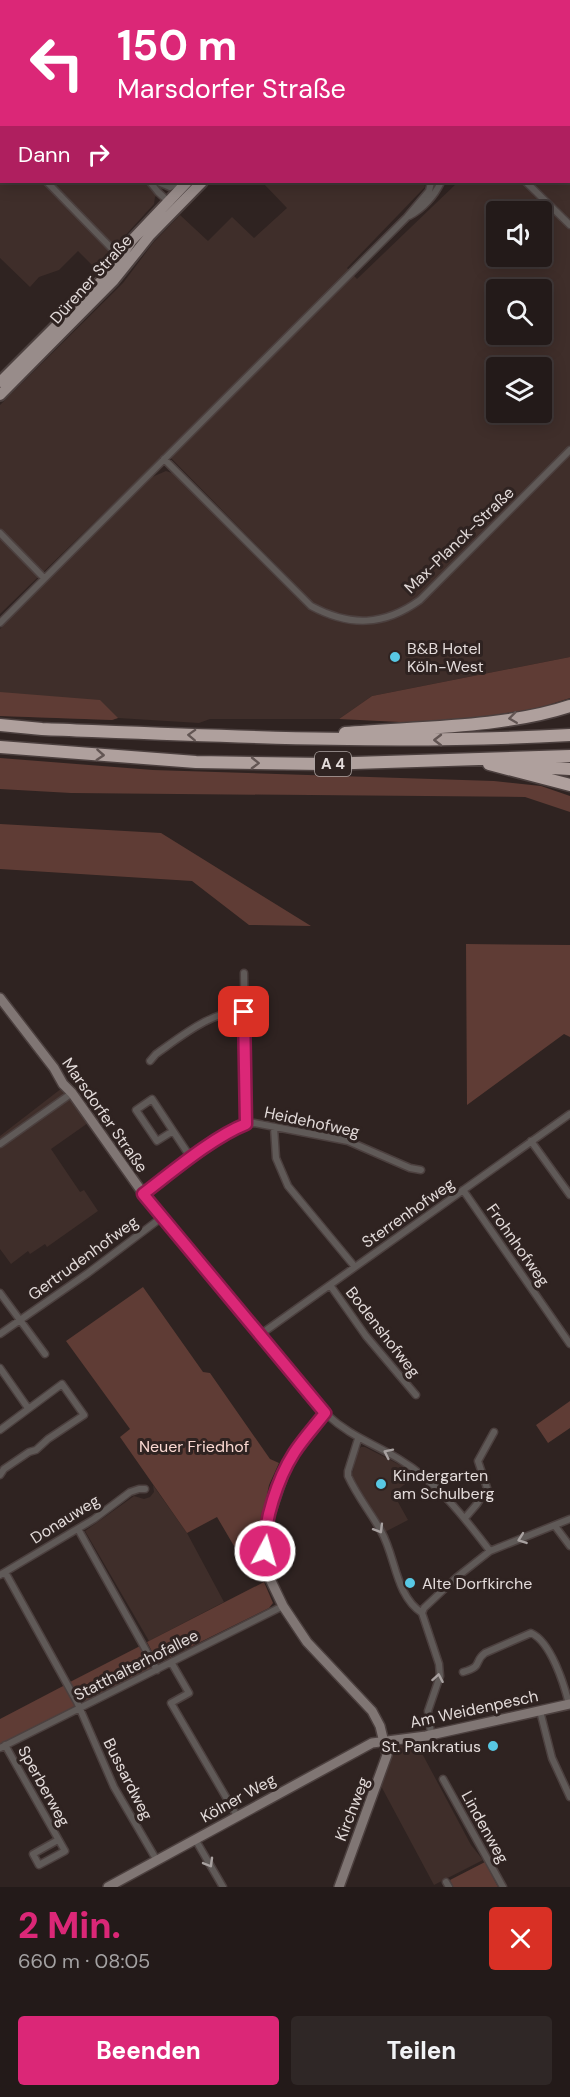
<!DOCTYPE html>
<html lang="de">
<meta charset="utf-8">
<style>
body{margin:0;font-family:"DM Sans",sans-serif;background:#2f2726;color:#f1f3f6;height:100vh;display:flex;flex-direction:column;font-size:22px;white-space:nowrap}
*{box-sizing:border-box;margin:0}
p{font-size:20px;color:#a3a1a2}
.icon{flex:none;width:33px;height:33px;fill:none;stroke:currentColor;stroke-width:2;stroke-linecap:round;stroke-linejoin:round}
.map{position:relative;height:1887px;overflow:hidden}
.drawer{display:flex;flex-direction:column;background:#231a19;flex:1}
.drawer>*{flex:none}
.top-card{position:absolute;left:0px;top:0px;width:570px;height:183px;box-shadow:0 3px 15px #0003,0 0 0 2px #403838;background:#db2777;color:#fff;overflow:hidden}
.fabs{position:absolute;left:486px;top:201px;display:grid;gap:12px}
.fabs a{display:grid;place-items:center;width:66px;height:66px;border-radius:6px;background:#231a19;box-shadow:0 3px 15px #0003,0 0 0 2px #403838;font-size:30px}
.pin{position:absolute;display:grid;place-items:center;width:51px;height:51px;color:#fff;margin:-26px;border-radius:12px;box-shadow:0 3px 9px #0006}
.me{position:absolute;width:66px;margin:-33px;rotate:6deg;stroke-linejoin:round;filter:drop-shadow(0 0 4px #0008)}
.turn{display:flex;align-items:center;gap:21px;height:126px;padding:0 18px;font-size:27px}
.turn .icon{width:78px;height:78px;stroke-width:2.5}
.turn b{display:block;font-size:42px;line-height:51px}
.then{display:flex;align-items:center;height:57px;padding:0 18px;background:#0003;gap:12px;font-size:22px}
.round{display:grid;place-items:center;flex:none;width:63px;height:63px;border-radius:6px;background:#2f2726}
.overview{display:flex;align-items:center;justify-content:space-between;height:102px;padding:0 18px}
h1{font-size:36px;font-weight:800;line-height:45px;color:#db2777}
.cta{display:flex;gap:12px;margin-top:auto;padding:12px 18px}
.cta a{flex:1;height:69px;border-radius:6px;background:#db2777;color:#fff;font-size:24px;font-weight:800;line-height:69px;text-align:center}
.cta a+a{background:#2f2726;color:#f1f3f6}
.map>svg:first-child{display:block}
</style>
<div class="map">
<svg width="570" height="1887" viewBox="0 0 570 1887">
<rect width="100%" height="100%" fill="#2f2321"/>
<path fill="#3f2e2a" fill-rule="evenodd" d="M0,0L265,1L2,2V182H170L155,197L154,204L122,239L97,270L78,251L59,270L39,277L30,287L0,258Z
M570,37V657L372,696L339,719H210L199,723L118,718L112,720L0,716V629L152,477L166,471L175,474L308,609L329,619L166,453L0,614V405L123,283L153,243L180,215L208,241L232,217L254,238L287,208L262,182H424L425,187L347,268L357,279L458,182H568ZM496,212H542V256H496ZM496,290H542V334H496ZM496,368H542V412H496Z
M62,1088L88,1123L51,1149L80,1192L84,1190L98,1211L47,1247L45,1244L30,1254L28,1251L11,1264L0,1249V1136Z
M361,1447H365L406,1468L416,1476L393,1493L408,1520L385,1532L352,1476L357,1451Z
M153,1485L187,1533L224,1602L149,1641L85,1531L134,1496L144,1499L150,1497L154,1492Z
M414,1743L417,1744L471,1845L483,1860L434,1885L381,1786L392,1754L396,1749L400,1746Z"/>
<path fill="#5f3c35" d="M570,657V698L539,708L482,717L420,723L339,719L372,696Z
M0,692L100,700L118,718L112,720L0,716Z
M0,758L153,770L494,781L541,786L570,796V812L525,797L71,793L0,789Z
M0,824L161,833L311,926L249,925L192,881L0,869Z
M466,944L570,945V1037L564,1034L467,1105Z
M143,1287L203,1372L210,1373L270,1459L279,1463L269,1485L259,1535H254L234,1546L217,1517L187,1533L120,1437L130,1429L66,1341Z
M570,1401V1428L548,1443L536,1425Z
M264,1582L273,1603L269,1608L158,1663L147,1642Z
M142,1645L154,1668L80,1705L68,1683Z
M65,1685L76,1706L0,1745V1719Z
M485,1862L498,1887H453L450,1880Z"/>
<g fill="none" stroke-linecap="round" stroke-linejoin="round">
<g stroke="#4c403f" stroke-width="9">
<path id="street" d="M0,8L2,10
M0,134L2,135
M47,182L121,258
M150,182L158,192L170,203
M158,182L170,187L180,182
M526,182L570,225
M409,216C423,209 435,195 441,182
M164,459L311,606C350,627 384,626 420,600L570,450
M0,533L44,578
M0,623L407,217L429,191L431,182
M244,973L246,1124
M150,1061L156,1054C179,1038 215,1008 244,1012
M274,1127L276,1158L288,1186L355,1267
M173,1131L157,1141L136,1110L152,1099L191,1158
M531,1141L570,1195
M0,1144L72,1093
M463,1190L570,1344
M143,1194C166,1177 228,1125 254,1123L348,1141L410,1168L421,1170
M330,1285L366,1336L416,1395
M0,1293L45,1354
M0,1334L88,1273L161,1218
M261,1334L570,1114
M0,1368L28,1408
M325,1413C351,1437 371,1442 399,1459C436,1481 464,1517 490,1551
M0,1430L62,1384L84,1415L48,1439L36,1450L29,1452L4,1469L0,1475
M358,1439L348,1471V1476C357,1496 371,1513 381,1531C396,1557 395,1595 422,1613
M465,1518L477,1504L487,1488L478,1461L494,1432
M555,1526L570,1546
M78,1529L157,1670
M5,1572L77,1702L114,1787L156,1859
M0,1575L94,1519L130,1492L139,1489H145
M422,1613L424,1608L457,1577L490,1551L570,1519
M422,1613L439,1664L440,1676L428,1711L431,1734
M171,1662L189,1693L171,1703L237,1816
M463,1672C484,1666 473,1662 485,1653L531,1633C551,1642 564,1684 569,1704
M540,1711L552,1758L570,1797
M5,1745L65,1851L39,1865L33,1854L58,1840
M0,1748L283,1606
M443,1779L503,1887
M195,1839L223,1887
M446,1882L449,1887"/>
</g>
<g stroke="#4c403f" stroke-width="12">
<path id="secondary" d="M0,998L54,1068L63,1084L72,1093L152,1206L325,1413L295,1451L285,1470L270,1514L264,1542L265,1564L271,1581L283,1606L307,1642L372,1711L380,1726L387,1755L339,1887
M108,1887L372,1743L426,1736L570,1704"/>
</g>
<g stroke="#4c403f" stroke-width="14">
<path id="primary" d="M375,2L377,0
M400,2L401,0
M0,382L111,271L132,240L187,182
M0,395L114,280L150,235L202,182"/>
</g>
<g stroke="#4c403f" stroke-width="15">
<path id="highway" d="M281,0V2
M290,0L291,2
M0,725L42,729C218,736 394,745 570,735
M345,733C416,727 504,728 570,706
M0,747L196,762L323,764L570,756
M489,764L570,785
M516,766L570,769"/>
</g>
<use href="#street" stroke="#605a58" stroke-width="6"/>
<use href="#secondary" stroke="#807674" stroke-width="9"/>
<use href="#primary" stroke="#988c8a" stroke-width="10"/>
<use href="#highway" stroke="#afa09d" stroke-width="12"/>
</g>
<defs><path id="oneway-chevron" d="M-2-3.5L2.5 0L-2 3.5" fill="none" stroke-width="1.6" stroke-linecap="round" stroke-linejoin="round" transform="scale(1.5)"/></defs>
<g stroke="#625553">
<use href="#oneway-chevron" transform="translate(513 718) rotate(172)"/>
<use href="#oneway-chevron" transform="translate(192 735) rotate(-178)"/>
<use href="#oneway-chevron" transform="translate(438 740) rotate(180)"/>
<use href="#oneway-chevron" transform="translate(100 755) rotate(4)"/>
<use href="#oneway-chevron" transform="translate(255 763) rotate(1)"/>
</g>
<g stroke="#a8a1a0">
<use href="#oneway-chevron" transform="translate(388 1453) rotate(-154)"/>
<use href="#oneway-chevron" transform="translate(379 1529) rotate(59)"/>
<use href="#oneway-chevron" transform="translate(522 1539) rotate(160)"/>
<use href="#oneway-chevron" transform="translate(438 1678) rotate(-80)"/>
<use href="#oneway-chevron" transform="translate(209 1863) rotate(60)"/>
</g>
<g fill="none" stroke-linecap="round" stroke-linejoin="round">
<g stroke="#8e194d" stroke-width="15">
<path id="route" d="M244,1012L246,1124C213,1137 172,1172 143,1194L325,1413C315,1426 303,1439 294,1453C278,1478 263,1522 265,1551"/>
</g>
<use href="#route" stroke="#db2777" stroke-width="10"/>
</g>
<g fill="#58c8e4" stroke="#2f2321" stroke-width="2">
<circle cx="395" cy="657" r="6"/>
<circle cx="381" cy="1484" r="6"/>
<circle cx="410" cy="1583" r="6"/>
<circle cx="493" cy="1746" r="6"/>
</g>
<g text-anchor="middle" dominant-baseline="central" stroke-width="6" stroke-linejoin="round" paint-order="stroke">
<rect fill="#2f2321" stroke="#ada4a2" stroke-width="1.5" x="315" y="752" width="36" height="24" rx="4.5"/>
<g font-size="15" font-weight="bold" fill="#e3dbda">
<text x="333" y="764">A 4</text>
</g>
<g font-size="16" fill="#e3dbda" stroke="#2f2321">
<text transform="translate(91 279) rotate(-48)">Dürener Straße</text>
<text transform="translate(459 540) rotate(-44)">Max-Planck-Straße</text>
<text transform="translate(105 1115) rotate(55)">Marsdorfer Straße</text>
<text transform="translate(312 1122) rotate(12)">Heidehofweg</text>
<text transform="translate(408 1213) rotate(-35)">Sterrenhofweg</text>
<text transform="translate(518 1245) rotate(55)">Frohnhofweg</text>
<text transform="translate(83 1258) rotate(-36)">Gertrudenhofweg</text>
<text transform="translate(383 1332) rotate(52)">Bodenshofweg</text>
<text transform="translate(65 1519) rotate(-32)">Donauweg</text>
<text transform="translate(136 1665) rotate(-27)">Statthalterhofallee</text>
<text transform="translate(474 1709) rotate(-12)">Am Weidenpesch</text>
<text transform="translate(128 1779) rotate(63)">Bussardweg</text>
<text transform="translate(44 1786) rotate(61)">Sperberweg</text>
<text transform="translate(238 1798) rotate(-29)">Kölner Weg</text>
<text transform="translate(352 1809) rotate(-69)">Kirchweg</text>
<text transform="translate(485 1827) rotate(61)">Lindenweg</text>
</g>
<g font-size="16" fill="#e3dbda" stroke="#2f2321" text-anchor="start">
<text x="407" y="648">B&amp;B Hotel<tspan x="407" dy="18">Köln-West</tspan></text>
<text x="393" y="1475">Kindergarten<tspan x="393" dy="18">am Schulberg</tspan></text>
<text x="422" y="1583">Alte Dorfkirche</text>
<text x="481" y="1746" text-anchor="end">St. Pankratius</text>
</g>
<g font-size="16" fill="#fbd9d2" stroke="#2f2321">
<text x="194" y="1446">Neuer Friedhof</text>
</g>
</g>
</svg>
<div class="fabs">
<a><svg class="icon" aria-label="sound" viewBox="0 0 24 24"><path d="M4 9h4l5-4v14l-5-4H4zM17 9q2 3 0 6"/></svg></a>
<a><svg class="icon" aria-label="search" viewBox="0 0 24 24"><circle cx="10" cy="10" r="6"/><path d="M15 15l6 6"/></svg></a>
<a><svg class="icon" aria-label="layers" viewBox="0 0 24 24"><path d="M12 4l9 5-9 5-9-5zM3 14l9 5 9-5"/></svg></a>
</div>
<div class="pin" style="left:244px;top:1012px;background:#d93025"><svg class="icon" aria-label="arrive" viewBox="0 0 24 24"><path d="M6 21V4h12l-3 4 3 4H6"/></svg></div>
<svg class="me" style="left:265px;top:1551px" viewBox="-20 -20 40 40"><circle r="17" fill="#db2777" stroke="#fff" stroke-width="3"/><path d="M0-11L8 9 0 5-8 9z" fill="#fff"/></svg>
<div class="top-card">
<div class="turn"><svg class="icon" aria-label="left" viewBox="0 0 24 24"><path d="M17 20v-9H6M10 6l-5 5 5 5"/></svg><div><b>150 m</b>Marsdorfer Straße</div></div>
<div class="then">Dann<svg class="icon" aria-label="right" viewBox="0 0 24 24"><path d="M7 20v-9h11M14 6l5 5-5 5"/></svg></div>
</div>
</div>
<section class="drawer">
<div class="overview"><div><h1>2 Min.</h1><p>660 m · 08:05</p></div><a class="round" style="background:#d93025;color:#fff"><svg class="icon" aria-label="close" viewBox="0 0 24 24"><path d="M6 6l12 12M18 6L6 18"/></svg></a></div>
<div class="cta"><a>Beenden</a><a>Teilen</a></div>
</section>
